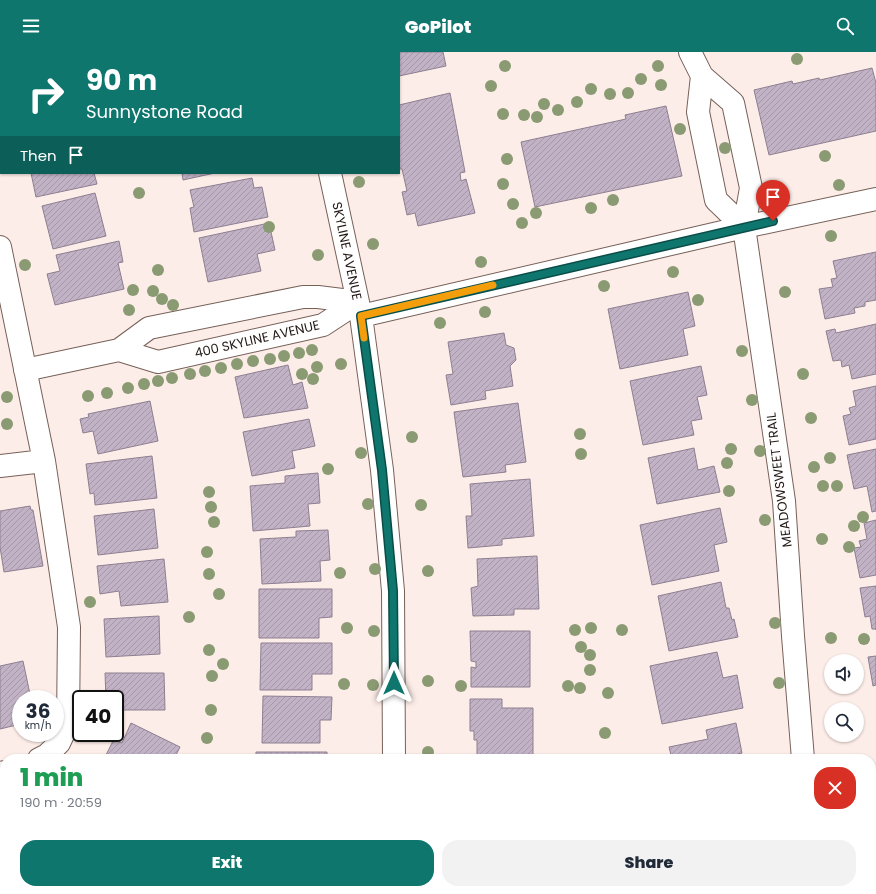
<!DOCTYPE html>
<meta charset="utf-8">
<style>
body{margin:0;font-family:Poppins,sans-serif;background:#f2f2f3;color:#1f2937;height:100vh;display:flex;flex-direction:column;font-size:15px;white-space:nowrap}
*{box-sizing:border-box;margin:0}
p{font-size:13px;color:#747a83}
.icon{flex:none;width:22px;height:22px;fill:none;stroke:currentColor;stroke-width:2;stroke-linecap:round;stroke-linejoin:round}
.map{position:relative;flex:1;overflow:hidden}
.details{position:absolute;left:0px;top:702px;width:876px;height:140px;display:flex;flex-direction:column;background:#fff;border-radius:16px 16px 0 0;box-shadow:0 1px 3px #0004}
.details>*{flex:none}
.guide{position:absolute;left:0px;top:0px;width:400px;height:122px;box-shadow:0 1px 3px #0004;background:#0f766e;color:#fff;overflow:hidden}
.fabs{position:absolute;left:824px;top:602px;display:grid;gap:8px}
.fabs a{display:grid;place-items:center;width:40px;height:40px;border-radius:50%;background:#fff;box-shadow:0 1px 3px #0004;font-size:20px}
.speed{position:absolute;left:12px;top:638px;display:flex;gap:8px;font-size:20px;font-weight:700;text-align:center}
.speed>*{display:grid;place-content:center;width:52px;height:52px;border-radius:50%;background:#fff;box-shadow:0 1px 3px #0004;line-height:1}
.speed small{font-size:10px;font-weight:400}
.speed .limit{border:2px solid #111;border-radius:6px;background:#fff;color:#111}
.pin{position:absolute;display:grid;place-items:center;width:34px;height:34px;color:#fff;margin:-41px -17px;border-radius:50% 50% 50% 0;rotate:-45deg;box-shadow:0 0 4px #0007}
.pin .icon{rotate:45deg}
.me{position:absolute;width:44px;margin:-22px;rotate:0deg;stroke-linejoin:round;filter:drop-shadow(0 0 3px #0008)}
.turn{display:flex;align-items:center;gap:14px;height:84px;padding:0 20px;font-size:18px}
.turn .icon{width:52px;height:52px;stroke-width:2.5}
.turn b{display:block;font-size:28px;line-height:34px}
.then{display:flex;align-items:center;height:38px;padding:0 20px;background:#0003;gap:8px;font-size:15px}
.round{display:grid;place-items:center;flex:none;width:42px;height:42px;border-radius:16px;background:#f2f2f3}
.overview{display:flex;align-items:center;justify-content:space-between;height:68px;padding:0 20px}
h1{font-size:24px;font-weight:800;line-height:30px;color:#1e9e55}
.button{display:flex;gap:8px;margin-top:auto;padding:8px 20px}
.button a{flex:1;height:46px;border-radius:16px;background:#0f766e;color:#fff;font-size:16px;font-weight:800;line-height:46px;text-align:center}
.button a+a{background:#f2f2f3;color:#1f2937}
header{display:flex;justify-content:space-between;align-items:center;height:52px;padding:0 20px;background:#0f766e;color:#fff;font-size:18px;font-weight:800}
.map>svg:first-child{display:block}
</style>
<header><svg class="icon" aria-label="menu" viewBox="0 0 24 24"><path d="M4 6h16M4 12h16M4 18h16"/></svg>GoPilot<svg class="icon" aria-label="search" viewBox="0 0 24 24"><circle cx="10" cy="10" r="6"/><path d="M15 15l6 6"/></svg></header>
<div class="map">
<svg width="876" height="842" viewBox="0 0 876 842">
<defs>
<pattern id="building-hatch" width="6" height="6" patternUnits="userSpaceOnUse"><rect width="6" height="6" fill="#c1b2c5"/><path d="M-1 1l2-2M0 6l6-6M5 7l2-2" fill="none" stroke="#a698a8"/></pattern>
</defs>
<rect width="100%" height="100%" fill="#fdede8"/>
<path fill="url(#building-hatch)" stroke="#8d7f91" d="M9,0H78V1H5Z
M164,0H209V1H164Z
M377,0H443L446,14L399,24V1Z
M872,16L876,31V79L769,103L754,38L792,29L793,32L819,26L820,28Z
M450,41L465,120L460,121L461,129L466,127L475,161L418,174L415,161L407,163L402,140L407,139L402,117H399V53Z
M666,54L682,124L535,155L521,90L626,67L625,63Z
M31,121H94L97,132L36,145Z
M182,121H215L183,128Z
M252,126L254,136L262,135L268,165L194,180L190,156L194,155L190,138Z
M95,141L106,184L53,197L42,154Z
M269,171L275,198L257,202L261,219L208,230L199,186Z
M119,189L123,210L118,211L124,237L55,253L47,222L60,219L56,203Z
M876,200V248L865,250V254L854,256L855,261L825,267L819,237L833,235L831,227L837,226L833,209Z
M688,240L695,274L683,277L688,303L620,317L608,257Z
M876,272V322L852,327L849,313L842,315L841,308L833,309L826,279L835,277L836,281Z
M504,281L506,293L514,296L516,308L510,314L513,334L485,339L486,347L451,353L446,323L453,322L448,290Z
M288,313L293,333L302,330L308,356L244,366L235,325Z
M701,314L707,343L697,345L702,367L691,369L694,383L643,393L630,329Z
M876,334V387L849,393L843,364L851,362L849,356L856,354L853,339Z
M150,349L158,389L98,402L93,379L83,381L80,367L89,365L88,362Z
M518,351L526,410L505,413L506,420L463,425L454,360Z
M309,367L315,394L292,399L295,416L252,424L243,380Z
M694,396L698,418L714,414L720,440L657,452L648,406Z
M876,397V459L872,460L867,434L854,437L847,403Z
M152,404L157,446L95,453L94,441L90,442L86,412Z
M318,421L320,451L308,452L310,474L253,479L250,434L285,431V424Z
M530,427L534,484L502,487V493L468,496L466,464H472L470,432Z
M30,454L31,458H33L43,514L4,520L0,495V459Z
M720,456L727,490L714,493L719,519L652,533L640,473Z
M154,457L158,496L98,503L94,464Z
M876,468V523L860,526L854,496L861,495L859,489L867,487L864,471Z
M328,478L330,508L320,509L321,529L262,532L260,487L296,485V479Z
M537,504L539,557H514V563L473,564L471,536L478,534L477,507Z
M164,507L168,550L121,554L119,539L100,542L97,514Z
M721,530L726,556H729L732,568L734,567L738,585L669,599L658,544Z
M876,534V578V577H872L870,564L865,565L860,536Z
M259,537H332V565L319,566V586H259Z
M159,564L160,602L106,605L104,567Z
M470,579H530V635H471V615L476,616V610L471,609Z
M261,591H332V622H312V638H260Z
M717,600L723,626L737,623L743,656L662,672L650,614Z
M876,604V633L873,634L868,605Z
M23,609L31,647H21V672L0,677V614Z
M105,621H164L165,658H115V647H106Z
M263,644L332,645L331,668H320V691H262Z
M470,647H502V656H533V707H477V688H474V679H470Z
M131,671L180,695L174,707H104L114,687L122,691Z
M736,671L742,701L728,705V707H672L669,695L708,687L706,678Z
M256,700H327V707H256Z
M5,767V834L0,835V768Z
M260,837H316V842H260Z
M469,837H558V842H469Z
M672,837H756L757,842H673Z"/>
<g fill="none" stroke-linecap="round" stroke-linejoin="round">
<g stroke="#766159" stroke-width="24">
<path id="minor" d="M304,0V1
M690,0L702,24L733,51L751,136L744,175L784,449L793,584L803,707
M702,24L698,60L716,148L744,175
M330,121L361,264L382,418L393,539L394,707
M0,195L44,409L69,575L68,672L59,691L47,703L39,707
M361,264L744,175L876,147
M119,298L158,310L323,273L358,250
M25,318L119,298L149,276L303,245H318L358,250
M0,414L44,409
M0,721L5,720
M394,837V842
M825,837L826,842"/>
</g>
<use href="#minor" stroke="#fff" stroke-width="22"/>
</g>
<g fill="#8a9a72">
<circle cx="797" cy="7" r="6"/>
<circle cx="505" cy="14" r="6"/>
<circle cx="658" cy="14" r="6"/>
<circle cx="641" cy="27" r="6"/>
<circle cx="661" cy="33" r="6"/>
<circle cx="491" cy="34" r="6"/>
<circle cx="591" cy="37" r="6"/>
<circle cx="628" cy="41" r="6"/>
<circle cx="610" cy="42" r="6"/>
<circle cx="577" cy="50" r="6"/>
<circle cx="544" cy="52" r="6"/>
<circle cx="558" cy="58" r="6"/>
<circle cx="503" cy="62" r="6"/>
<circle cx="524" cy="63" r="6"/>
<circle cx="537" cy="65" r="6"/>
<circle cx="680" cy="77" r="6"/>
<circle cx="725" cy="96" r="6"/>
<circle cx="825" cy="104" r="6"/>
<circle cx="507" cy="107" r="6"/>
<circle cx="359" cy="130" r="6"/>
<circle cx="503" cy="132" r="6"/>
<circle cx="839" cy="133" r="6"/>
<circle cx="139" cy="141" r="6"/>
<circle cx="613" cy="148" r="6"/>
<circle cx="513" cy="152" r="6"/>
<circle cx="591" cy="156" r="6"/>
<circle cx="536" cy="161" r="6"/>
<circle cx="522" cy="171" r="6"/>
<circle cx="269" cy="175" r="6"/>
<circle cx="831" cy="184" r="6"/>
<circle cx="373" cy="192" r="6"/>
<circle cx="318" cy="203" r="6"/>
<circle cx="481" cy="210" r="6"/>
<circle cx="25" cy="213" r="6"/>
<circle cx="158" cy="218" r="6"/>
<circle cx="673" cy="220" r="6"/>
<circle cx="604" cy="234" r="6"/>
<circle cx="133" cy="238" r="6"/>
<circle cx="153" cy="239" r="6"/>
<circle cx="785" cy="240" r="6"/>
<circle cx="162" cy="247" r="6"/>
<circle cx="698" cy="248" r="6"/>
<circle cx="173" cy="253" r="6"/>
<circle cx="129" cy="258" r="6"/>
<circle cx="485" cy="260" r="6"/>
<circle cx="440" cy="271" r="6"/>
<circle cx="312" cy="298" r="6"/>
<circle cx="742" cy="299" r="6"/>
<circle cx="299" cy="301" r="6"/>
<circle cx="284" cy="304" r="6"/>
<circle cx="270" cy="307" r="6"/>
<circle cx="253" cy="309" r="6"/>
<circle cx="237" cy="312" r="6"/>
<circle cx="341" cy="312" r="6"/>
<circle cx="317" cy="315" r="6"/>
<circle cx="221" cy="316" r="6"/>
<circle cx="205" cy="319" r="6"/>
<circle cx="190" cy="322" r="6"/>
<circle cx="302" cy="322" r="6"/>
<circle cx="803" cy="322" r="6"/>
<circle cx="172" cy="326" r="6"/>
<circle cx="313" cy="327" r="6"/>
<circle cx="158" cy="329" r="6"/>
<circle cx="144" cy="332" r="6"/>
<circle cx="128" cy="336" r="6"/>
<circle cx="107" cy="341" r="6"/>
<circle cx="88" cy="344" r="6"/>
<circle cx="7" cy="345" r="6"/>
<circle cx="752" cy="348" r="6"/>
<circle cx="811" cy="366" r="6"/>
<circle cx="7" cy="372" r="6"/>
<circle cx="580" cy="382" r="6"/>
<circle cx="412" cy="385" r="6"/>
<circle cx="731" cy="397" r="6"/>
<circle cx="760" cy="399" r="6"/>
<circle cx="361" cy="401" r="6"/>
<circle cx="581" cy="402" r="6"/>
<circle cx="830" cy="406" r="6"/>
<circle cx="727" cy="411" r="6"/>
<circle cx="814" cy="415" r="6"/>
<circle cx="328" cy="417" r="6"/>
<circle cx="823" cy="434" r="6"/>
<circle cx="837" cy="434" r="6"/>
<circle cx="729" cy="439" r="6"/>
<circle cx="209" cy="440" r="6"/>
<circle cx="368" cy="452" r="6"/>
<circle cx="421" cy="453" r="6"/>
<circle cx="211" cy="455" r="6"/>
<circle cx="863" cy="465" r="6"/>
<circle cx="765" cy="468" r="6"/>
<circle cx="214" cy="470" r="6"/>
<circle cx="854" cy="474" r="6"/>
<circle cx="822" cy="487" r="6"/>
<circle cx="849" cy="495" r="6"/>
<circle cx="207" cy="500" r="6"/>
<circle cx="375" cy="517" r="6"/>
<circle cx="428" cy="519" r="6"/>
<circle cx="340" cy="521" r="6"/>
<circle cx="209" cy="522" r="6"/>
<circle cx="219" cy="542" r="6"/>
<circle cx="90" cy="550" r="6"/>
<circle cx="189" cy="565" r="6"/>
<circle cx="775" cy="571" r="6"/>
<circle cx="347" cy="576" r="6"/>
<circle cx="591" cy="576" r="6"/>
<circle cx="575" cy="578" r="6"/>
<circle cx="622" cy="578" r="6"/>
<circle cx="374" cy="579" r="6"/>
<circle cx="831" cy="586" r="6"/>
<circle cx="864" cy="587" r="6"/>
<circle cx="581" cy="595" r="6"/>
<circle cx="209" cy="598" r="6"/>
<circle cx="590" cy="603" r="6"/>
<circle cx="223" cy="612" r="6"/>
<circle cx="590" cy="618" r="6"/>
<circle cx="212" cy="624" r="6"/>
<circle cx="428" cy="629" r="6"/>
<circle cx="779" cy="631" r="6"/>
<circle cx="344" cy="632" r="6"/>
<circle cx="373" cy="633" r="6"/>
<circle cx="461" cy="634" r="6"/>
<circle cx="568" cy="634" r="6"/>
<circle cx="580" cy="636" r="6"/>
<circle cx="608" cy="641" r="6"/>
<circle cx="211" cy="658" r="6"/>
<circle cx="605" cy="681" r="6"/>
<circle cx="207" cy="686" r="6"/>
<circle cx="428" cy="700" r="6"/>
</g>
<g fill="none" stroke-linecap="round" stroke-linejoin="round">
<g stroke="#0a4d48" stroke-width="10">
<path id="route" d="M394,631L393,539L382,418L361,264L773,169"/>
</g>
<use href="#route" stroke="#0f766e" stroke-width="7"/>
<path stroke="#f59e0b" stroke-width="7" d="M364,286L361,264L493,233"/>
</g>
<g text-anchor="middle" dominant-baseline="central" stroke-width="4" stroke-linejoin="round" paint-order="stroke">
<g font-size="13" fill="#231a17" stroke="#fefefe">
<text transform="translate(347 199) rotate(78)">SKYLINE AVENUE</text>
<text transform="translate(257 287) rotate(-13)">400 SKYLINE AVENUE</text>
<text transform="translate(779 428) rotate(-97)">MEADOWSWEET TRAIL</text>
</g>
</g>
</svg>
<div class="fabs">
<a><svg class="icon" aria-label="sound" viewBox="0 0 24 24"><path d="M4 9h4l5-4v14l-5-4H4zM17 9q2 3 0 6"/></svg></a>
<a><svg class="icon" aria-label="search" viewBox="0 0 24 24"><circle cx="10" cy="10" r="6"/><path d="M15 15l6 6"/></svg></a>
</div>
<div class="speed"><div>36<small>km/h</small></div><div class="limit">40</div></div>
<div class="pin" style="left:773px;top:169px;background:#d93025"><svg class="icon" aria-label="arrive" viewBox="0 0 24 24"><path d="M6 21V4h12l-3 4 3 4H6"/></svg></div>
<svg class="me" style="left:394px;top:631px" viewBox="-20 -20 40 40"><path d="M0-17L14 15 0 8-14 15z" fill="#0f766e" stroke="#fff" stroke-width="4"/></svg>
<div class="guide">
<div class="turn"><svg class="icon" aria-label="right" viewBox="0 0 24 24"><path d="M7 20v-9h11M14 6l5 5-5 5"/></svg><div><b>90 m</b>Sunnystone Road</div></div>
<div class="then">Then<svg class="icon" aria-label="arrive" viewBox="0 0 24 24"><path d="M6 21V4h12l-3 4 3 4H6"/></svg></div>
</div>
<section class="details">
<div class="overview"><div><h1>1 min</h1><p>190 m · 20:59</p></div><a class="round" style="background:#d93025;color:#fff"><svg class="icon" aria-label="close" viewBox="0 0 24 24"><path d="M6 6l12 12M18 6L6 18"/></svg></a></div>
<div class="button"><a>Exit</a><a>Share</a></div>
</section>
</div>
